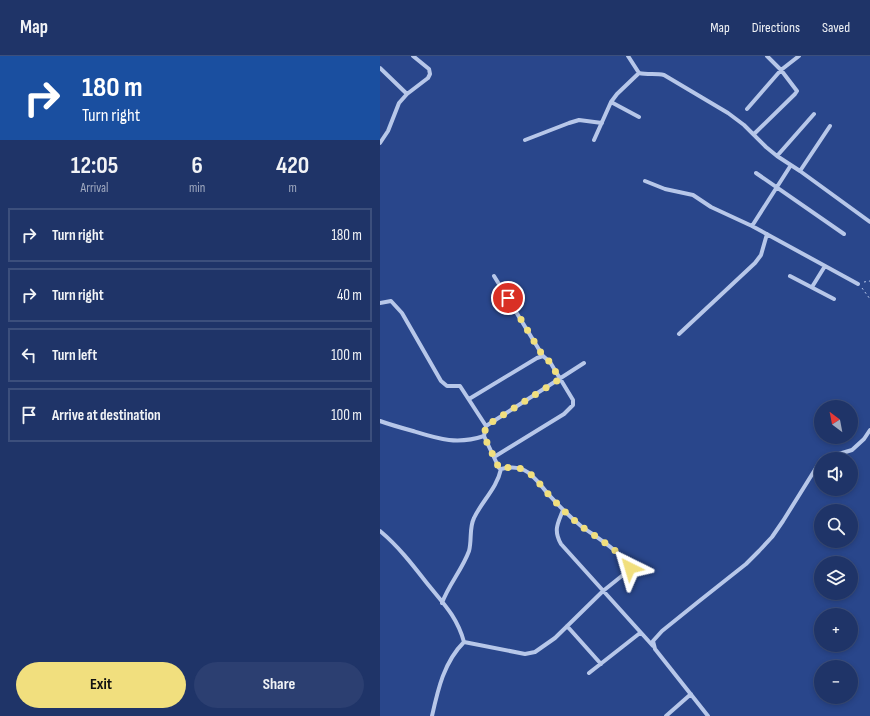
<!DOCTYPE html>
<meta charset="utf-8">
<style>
body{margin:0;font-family:"Sofia Sans Condensed",sans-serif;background:#2c3f71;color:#f1f3f6;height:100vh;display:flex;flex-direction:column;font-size:15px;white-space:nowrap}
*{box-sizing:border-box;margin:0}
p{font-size:13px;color:#a1aac0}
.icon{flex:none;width:22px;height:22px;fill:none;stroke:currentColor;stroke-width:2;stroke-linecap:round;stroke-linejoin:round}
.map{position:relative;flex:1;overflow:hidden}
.drawer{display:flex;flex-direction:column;background:#1f3468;width:380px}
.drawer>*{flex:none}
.top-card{background:#1a4fa0;color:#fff;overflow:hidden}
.needle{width:26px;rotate:328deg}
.tools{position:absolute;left:434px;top:344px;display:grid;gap:8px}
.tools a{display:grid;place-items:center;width:44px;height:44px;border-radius:50%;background:#1f3468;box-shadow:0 2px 6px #0003,0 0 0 1px #3c4f7c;font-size:20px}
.pin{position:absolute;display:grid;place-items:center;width:34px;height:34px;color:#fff;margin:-17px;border:2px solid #fff;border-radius:50%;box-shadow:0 1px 4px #0007}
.me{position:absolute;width:44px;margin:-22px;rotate:320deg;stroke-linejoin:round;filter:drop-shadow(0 0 3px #0008)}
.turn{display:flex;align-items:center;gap:14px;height:84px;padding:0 16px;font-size:18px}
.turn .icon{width:52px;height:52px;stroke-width:2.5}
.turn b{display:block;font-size:28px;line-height:34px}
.eta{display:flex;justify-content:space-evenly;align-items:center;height:68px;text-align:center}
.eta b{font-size:24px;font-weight:700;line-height:28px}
.action{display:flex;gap:8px;margin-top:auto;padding:8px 16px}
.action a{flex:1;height:46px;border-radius:24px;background:#f1df7e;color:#111;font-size:16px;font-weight:700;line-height:46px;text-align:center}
.action a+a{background:#2c3f71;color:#f1f3f6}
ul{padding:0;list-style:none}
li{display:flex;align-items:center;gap:12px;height:54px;margin:0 8px 6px;padding:0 8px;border:2px solid #3c4f7c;border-radius:0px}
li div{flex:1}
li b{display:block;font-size:15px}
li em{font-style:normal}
header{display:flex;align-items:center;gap:24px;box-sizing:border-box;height:56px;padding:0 20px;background:#1f3468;border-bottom:1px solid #3c4f7c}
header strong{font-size:19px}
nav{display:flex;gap:22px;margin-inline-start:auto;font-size:14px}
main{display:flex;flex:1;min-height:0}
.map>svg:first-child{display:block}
</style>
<header>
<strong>Map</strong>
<nav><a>Map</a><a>Directions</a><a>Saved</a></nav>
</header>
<main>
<section class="drawer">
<div class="top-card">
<div class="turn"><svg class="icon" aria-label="right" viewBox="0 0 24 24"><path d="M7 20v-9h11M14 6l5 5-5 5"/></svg><div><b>180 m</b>Turn right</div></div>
</div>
<div class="eta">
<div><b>12:05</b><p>Arrival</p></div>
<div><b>6</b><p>min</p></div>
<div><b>420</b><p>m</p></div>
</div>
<ul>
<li><svg class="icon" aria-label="right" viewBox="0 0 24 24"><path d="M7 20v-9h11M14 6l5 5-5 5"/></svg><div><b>Turn right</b></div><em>180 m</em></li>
<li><svg class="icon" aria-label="right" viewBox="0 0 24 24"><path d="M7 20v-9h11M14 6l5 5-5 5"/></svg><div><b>Turn right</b></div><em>40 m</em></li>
<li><svg class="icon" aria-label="left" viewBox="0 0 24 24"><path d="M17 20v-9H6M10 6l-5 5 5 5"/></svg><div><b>Turn left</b></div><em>100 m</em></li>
<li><svg class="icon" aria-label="arrive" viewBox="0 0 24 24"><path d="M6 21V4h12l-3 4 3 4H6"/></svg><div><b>Arrive at destination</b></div><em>100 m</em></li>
</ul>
<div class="action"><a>Exit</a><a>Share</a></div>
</section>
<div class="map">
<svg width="490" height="660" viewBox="0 0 490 660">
<rect width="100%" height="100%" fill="#29468b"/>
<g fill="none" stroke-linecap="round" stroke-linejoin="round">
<path stroke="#b7c7e9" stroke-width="1" stroke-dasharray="2 3" stroke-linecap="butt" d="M484,226L490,225
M482,232L490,243"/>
<path stroke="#b7c7e9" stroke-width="4" d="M248,0L259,17C268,19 276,17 284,19L348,57L364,69L386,91L397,100L420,115L490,166
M0,12L27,38L19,47L8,75L0,87
M27,38L48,22L50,18L49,13L33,0
M231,46L259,61
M367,53L401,14L419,0
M374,78L415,38L417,35L401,14L387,0
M145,84L189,67L199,64L222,67
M214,84L231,46L237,38L259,17
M397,100L434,58
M420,115L450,70
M376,117L464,178
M265,125L285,133L313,139L331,151L372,170L478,228
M372,170L411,109
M114,220L163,300L170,306L193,344V349L184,358L114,401
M410,220L454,243
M432,231L445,210
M0,247L11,245L22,257L61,325L67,330H80L106,370L204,307
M299,278L375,207L381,199L387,178
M89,343L157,302L163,300
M0,365C11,369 22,372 33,375C59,383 77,389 104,380
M442,403L472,394L484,383L490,374
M183,454C178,467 173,474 181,488L273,590
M0,475C18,490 32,508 46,526C62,546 77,560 84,586
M62,547C69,528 82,514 89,495C92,484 89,472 94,462C102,445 117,432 121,413
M187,570L221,608
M209,617L260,577
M52,660C58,633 64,606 84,586L145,598L155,596L175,582L223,535L248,515L249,512C246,499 213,479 201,470C190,461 180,451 170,440C162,432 155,419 144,414C136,410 129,411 121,413L119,412L104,380L106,370
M286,660L311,638
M328,660L275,593L273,585L282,575L318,546L366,508L379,495L392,481L403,465L441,404"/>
</g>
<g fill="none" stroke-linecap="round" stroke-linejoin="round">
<path stroke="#f1df7e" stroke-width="7" stroke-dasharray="0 12.6" d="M128,242L163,300L167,302L180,323L106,370L104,380L119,412L121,413C129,411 136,410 144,414C155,419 162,432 170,440C180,451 190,461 201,470C213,479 246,499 250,512"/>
</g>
</svg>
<div class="tools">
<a><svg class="needle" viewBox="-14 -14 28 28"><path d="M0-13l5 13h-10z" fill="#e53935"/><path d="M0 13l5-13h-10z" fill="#a1aac0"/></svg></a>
<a><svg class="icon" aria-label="sound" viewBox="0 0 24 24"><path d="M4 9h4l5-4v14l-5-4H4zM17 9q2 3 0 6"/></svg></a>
<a><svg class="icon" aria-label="search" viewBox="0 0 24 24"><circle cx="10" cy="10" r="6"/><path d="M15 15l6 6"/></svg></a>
<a><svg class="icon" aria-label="layers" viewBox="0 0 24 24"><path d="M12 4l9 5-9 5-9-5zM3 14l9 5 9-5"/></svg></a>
<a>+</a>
<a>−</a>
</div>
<div class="pin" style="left:128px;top:242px;background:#d93025"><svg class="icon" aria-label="arrive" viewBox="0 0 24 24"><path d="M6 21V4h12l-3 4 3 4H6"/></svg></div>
<svg class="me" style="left:250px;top:512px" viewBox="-20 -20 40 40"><path d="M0-17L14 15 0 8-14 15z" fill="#f1df7e" stroke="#fff" stroke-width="4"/></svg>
</div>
</main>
